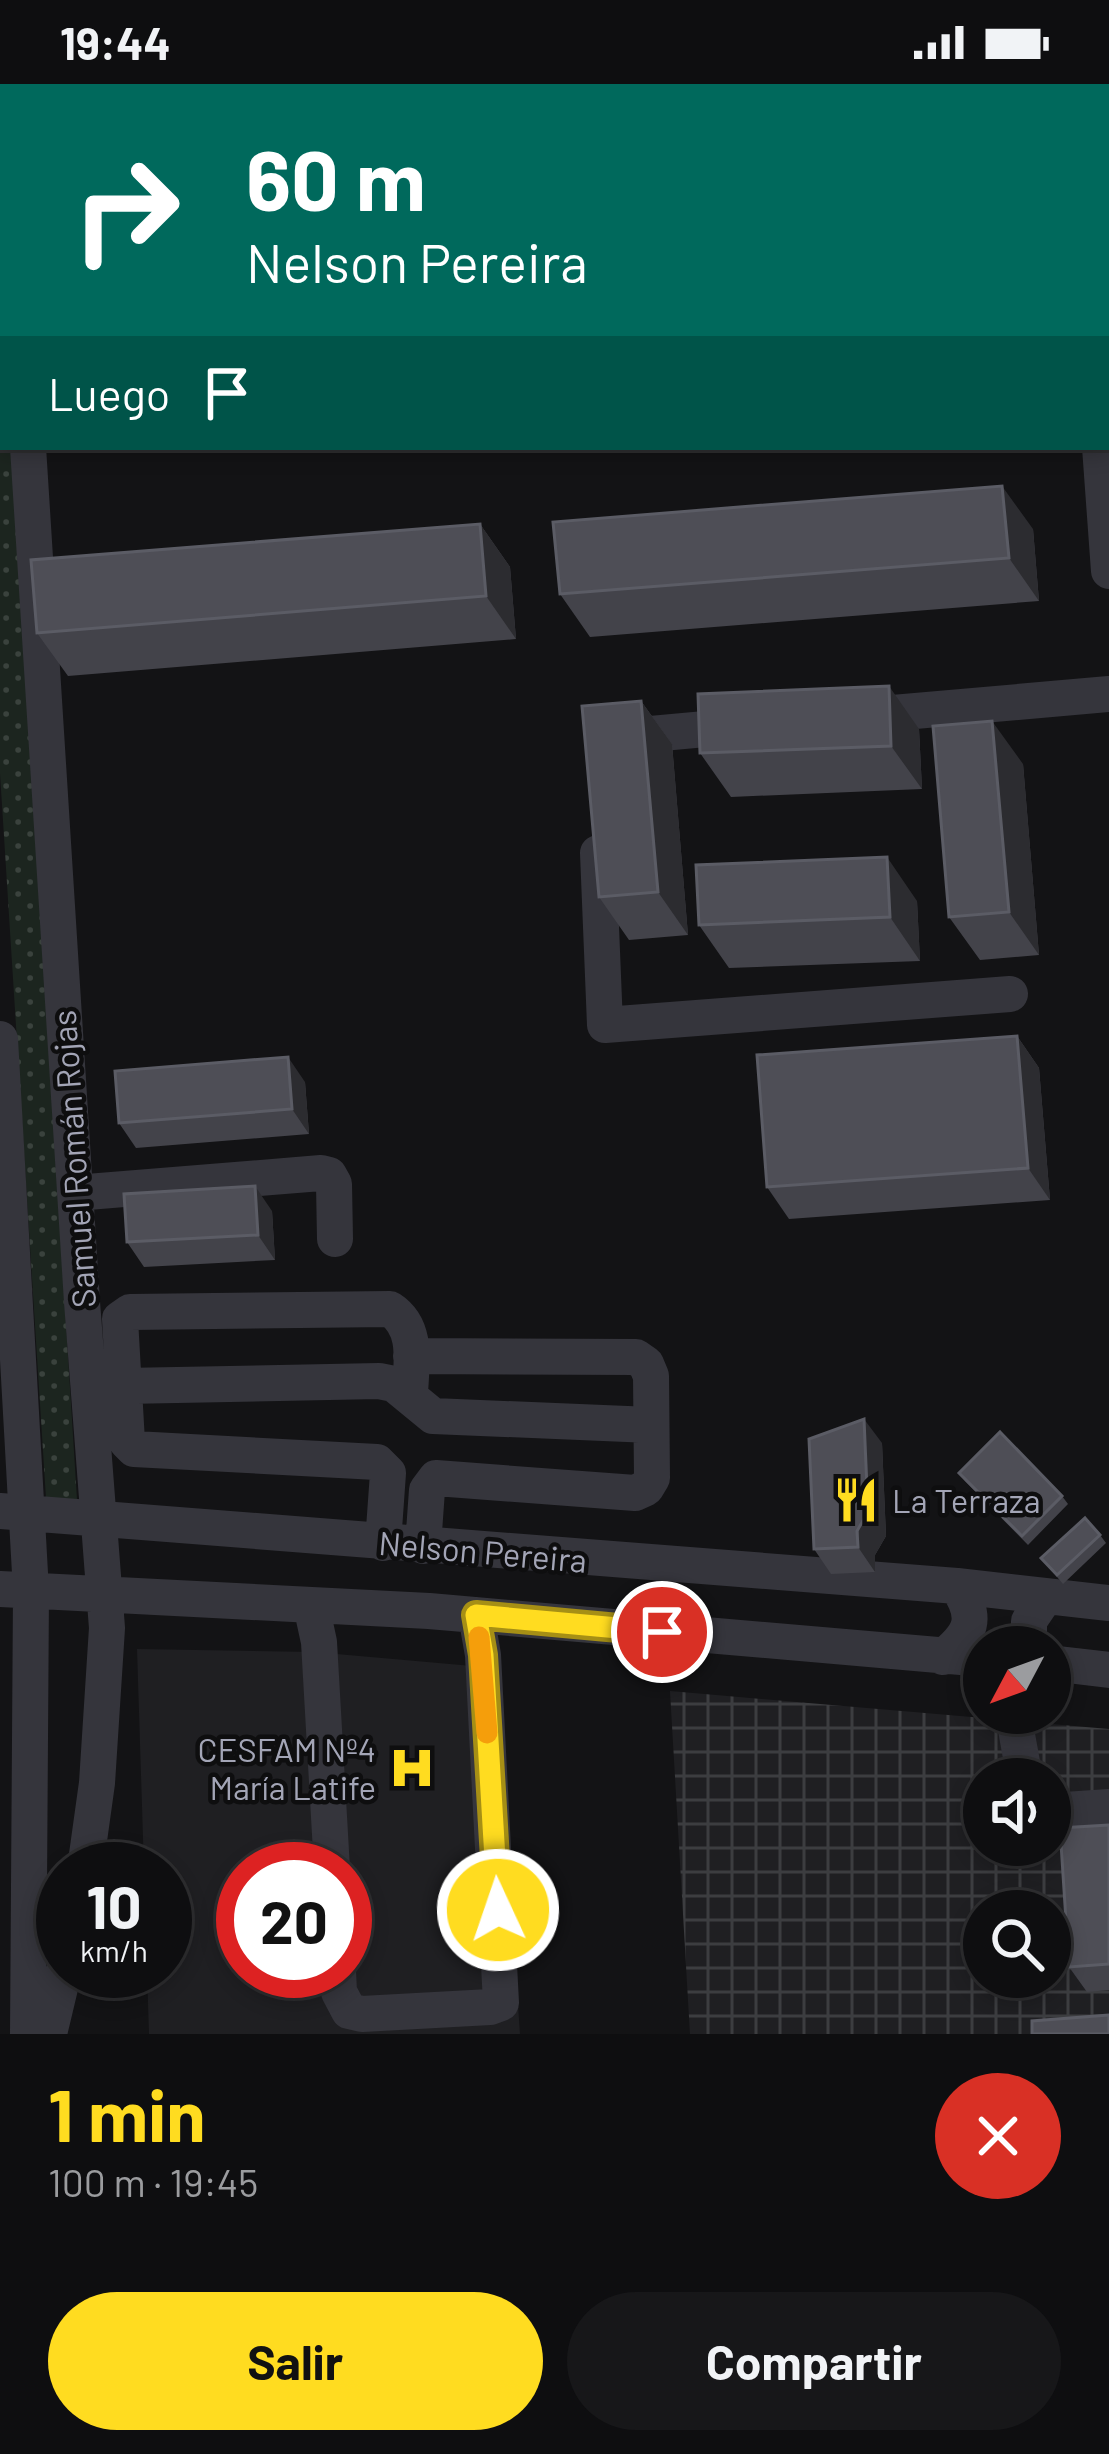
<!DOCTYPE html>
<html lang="es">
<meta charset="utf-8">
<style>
body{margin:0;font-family:Barlow,sans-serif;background:#171719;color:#f1f3f6;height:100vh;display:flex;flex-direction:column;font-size:45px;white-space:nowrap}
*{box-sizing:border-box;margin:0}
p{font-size:39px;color:#9b9c9f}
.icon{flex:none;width:66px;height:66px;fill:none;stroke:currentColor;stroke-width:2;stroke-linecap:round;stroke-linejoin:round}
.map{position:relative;height:1950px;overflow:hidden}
.panel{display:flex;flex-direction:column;background:#0e0e10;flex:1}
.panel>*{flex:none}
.hud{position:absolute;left:0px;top:0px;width:1110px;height:366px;box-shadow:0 6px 18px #0003,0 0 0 3px #2e2e30;background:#00695c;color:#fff;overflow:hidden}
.needle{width:78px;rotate:229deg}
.buttons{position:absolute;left:963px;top:1542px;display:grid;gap:24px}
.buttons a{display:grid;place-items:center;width:108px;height:108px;border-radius:50%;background:#0e0e10;box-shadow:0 6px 18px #0003,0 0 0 3px #2e2e30;font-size:60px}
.speed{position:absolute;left:36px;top:1758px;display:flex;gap:24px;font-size:60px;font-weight:700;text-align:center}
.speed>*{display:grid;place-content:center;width:156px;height:156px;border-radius:50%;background:#0e0e10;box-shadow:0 6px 18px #0003,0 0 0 3px #2e2e30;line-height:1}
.speed small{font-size:30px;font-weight:400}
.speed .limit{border:18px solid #d22;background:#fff;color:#111}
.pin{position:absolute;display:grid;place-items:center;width:102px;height:102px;color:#fff;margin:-51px;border:6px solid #fff;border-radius:50%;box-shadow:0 3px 12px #0007}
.me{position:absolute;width:132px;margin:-66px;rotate:357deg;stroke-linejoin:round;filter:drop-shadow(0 0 9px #0008)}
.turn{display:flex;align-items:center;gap:42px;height:252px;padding:0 48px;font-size:54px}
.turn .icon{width:156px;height:156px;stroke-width:2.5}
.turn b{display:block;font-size:84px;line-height:102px}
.then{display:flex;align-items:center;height:114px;padding:0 48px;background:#0003;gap:24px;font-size:45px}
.round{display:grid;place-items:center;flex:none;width:126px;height:126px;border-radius:63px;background:#171719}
.head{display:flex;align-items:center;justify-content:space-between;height:204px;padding:0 48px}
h1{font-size:72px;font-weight:700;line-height:90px;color:#ffdc20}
.action{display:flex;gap:24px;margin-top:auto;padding:24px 48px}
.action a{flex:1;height:138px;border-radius:72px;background:#ffdc20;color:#111;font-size:48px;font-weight:700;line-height:138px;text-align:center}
.action a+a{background:#171719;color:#f1f3f6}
.status{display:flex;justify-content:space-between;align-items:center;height:84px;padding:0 60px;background:#0e0e10;direction:ltr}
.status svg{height:33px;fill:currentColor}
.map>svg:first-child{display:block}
</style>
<div class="status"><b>19:44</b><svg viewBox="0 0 49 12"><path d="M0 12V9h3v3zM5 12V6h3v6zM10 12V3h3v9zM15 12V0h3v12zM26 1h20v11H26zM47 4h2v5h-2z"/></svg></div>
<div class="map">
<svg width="1109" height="1950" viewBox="0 0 1109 1950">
<defs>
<pattern id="industrial-grid" width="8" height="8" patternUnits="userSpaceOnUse" patternTransform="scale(3)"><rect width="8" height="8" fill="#1f1f22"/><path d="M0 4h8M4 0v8" fill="none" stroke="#3c3d40"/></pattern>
<pattern id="green-dots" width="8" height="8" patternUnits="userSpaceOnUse" patternTransform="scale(3)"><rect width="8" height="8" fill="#1c251f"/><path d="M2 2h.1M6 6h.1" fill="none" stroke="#3a423d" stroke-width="1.8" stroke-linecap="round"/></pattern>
</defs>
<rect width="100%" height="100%" fill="#131315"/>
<path fill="#1f1f22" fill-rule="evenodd" d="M137,1565L314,1568L495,1584L520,1950H149L147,1887H165V1785H144ZM243,1785H345V1887H243Z"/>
<path fill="url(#industrial-grid)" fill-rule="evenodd" d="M670,1607L1109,1645V1950H690ZM984,1695H1050V1761H984ZM984,1827H1050V1893H984Z"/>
<path fill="url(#green-dots)" d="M0,213L3,363H11L77,1416L46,1414L0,689Z"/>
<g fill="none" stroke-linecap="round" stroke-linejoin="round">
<path stroke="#35353c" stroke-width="36" d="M608,0V3
M677,0V3
M1073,0V3
M0,5L3,40
M0,252H3
M28,363L82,1218L107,1544L97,1699L85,1785
M1100,363L1109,487
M858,632L1109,610
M618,653L749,641
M598,769L605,941L1010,910
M0,955L31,1507L28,1950
M75,1109L321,1089L329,1091L334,1100L335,1155
M411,1272L636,1273L646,1280L651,1292L652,1394L646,1404L635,1409L436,1394L427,1406L423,1462
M124,1302L379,1297L394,1300L433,1332L651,1341
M0,1427L957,1502L1109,1519
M383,1459L388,1389L377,1378L134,1365L127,1358L120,1235L130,1228L390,1225C419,1244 411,1280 410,1311
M0,1505L429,1527L984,1575
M311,1521L319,1558L332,1785
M1029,1563V1537L1046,1512
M943,1573C971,1550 979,1535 957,1502
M1050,1579L1109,1586
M1013,1629L1025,1695
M1050,1727L1109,1723
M338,1887L339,1908L349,1927L362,1930L490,1923L501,1919L483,1571L476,1531
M49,1950L64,1887"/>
</g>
<path fill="#43434a" d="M480,440L510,483L516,555L68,592L37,549Z
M1033,445L1039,517L590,553L560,510Z
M641,617L672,660L688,851L629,856L599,813Z
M919,645L922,705L731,713L700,669Z
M1023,680L1039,871L980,876L949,833Z
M917,817L920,877L729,884L699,841Z
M1017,952L1039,984L1050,1116L789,1135L767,1103Z
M305,998L309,1050L136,1064L119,1039Z
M272,1127L275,1176L144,1183L127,1158Z
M882,1359L886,1452L875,1471V1488L831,1490L814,1465Z
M959,1389L1062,1412L1068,1420L1028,1461L965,1397Z
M1100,1451L1106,1459L1063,1500L1041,1474Z
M1109,1741V1906L1087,1908L1069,1883Z"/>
<path fill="#2c2c30" d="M415,0H449V3H415Z
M980,0H1014V3H980Z
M1002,402L1033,445L1039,517L1009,474Z
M480,440L510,483L516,555L486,512Z
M889,602L919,645L922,705L891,662Z
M641,617L672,660L688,851L658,808Z
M992,637L1023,680L1039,871L1009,828Z
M887,773L917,817L920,877L890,833Z
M1017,952L1039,984L1050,1116L1028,1084Z
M288,973L305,998L309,1050L292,1025Z
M255,1102L272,1127L275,1176L258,1151Z
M864,1335L882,1359L886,1452L875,1471V1488L858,1463Z"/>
<path fill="#4e4e56" stroke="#5b5c65" stroke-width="3" d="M34,0H347V3H34Z
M362,0H415V3H362Z
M714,0H777V3H714Z
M907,0H980V3H907Z
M1002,402L1009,474L560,510L553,438Z
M480,440L486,512L37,549L31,476Z
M889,602L891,662L700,669L698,610Z
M641,617L658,808L599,813L582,622Z
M992,637L1009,828L949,833L933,642Z
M887,773L890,833L699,841L696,781Z
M1017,952L1028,1084L767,1103L757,971Z
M288,973L292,1025L119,1039L115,987Z
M255,1102L258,1151L127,1158L124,1110Z
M864,1335L868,1428L857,1447L858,1463L814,1465L809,1355Z
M1000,1348L1062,1412L1022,1452L959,1389Z
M1085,1434L1100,1451L1057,1491L1041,1474Z
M1109,1741V1880L1069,1883L1060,1744Z
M1109,1931V1950H1032V1937Z"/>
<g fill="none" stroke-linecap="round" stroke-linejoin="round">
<g stroke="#a68f15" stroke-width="30">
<path id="route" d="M498,1826L483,1571L476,1531L662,1548"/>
</g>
<use href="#route" stroke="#ffdc20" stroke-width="21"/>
<path stroke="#f59e0b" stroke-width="21" d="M479,1553L487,1649"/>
</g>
<defs>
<g id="restaurant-bare" transform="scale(3.6)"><path d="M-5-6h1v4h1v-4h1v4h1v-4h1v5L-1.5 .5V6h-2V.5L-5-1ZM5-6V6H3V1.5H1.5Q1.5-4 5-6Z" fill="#ffdc20" stroke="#0e0e0f" stroke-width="2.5" paint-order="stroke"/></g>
<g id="hospital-bare" transform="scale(3.6)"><path d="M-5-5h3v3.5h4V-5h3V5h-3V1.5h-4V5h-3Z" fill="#ffdc20" stroke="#0e0e0f" stroke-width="2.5" paint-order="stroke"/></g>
</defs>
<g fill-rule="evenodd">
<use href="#restaurant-bare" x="856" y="1416"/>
<use href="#hospital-bare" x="412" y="1684"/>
</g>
<g text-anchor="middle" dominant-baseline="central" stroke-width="9" stroke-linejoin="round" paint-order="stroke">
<g font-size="33" fill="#a3a5b6" stroke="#0e0e0f">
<text transform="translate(73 1075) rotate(-94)">Samuel Román Rojas</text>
<text transform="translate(483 1467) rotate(5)">Nelson Pereira</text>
</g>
<g font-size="33" fill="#a3a5b6" stroke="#0e0e0f" text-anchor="start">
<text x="892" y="1416">La Terraza</text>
<text x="376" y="1665" text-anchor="end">CESFAM Nº4<tspan x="376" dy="38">María Latife</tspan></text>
</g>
</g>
</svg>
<div class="buttons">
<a><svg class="needle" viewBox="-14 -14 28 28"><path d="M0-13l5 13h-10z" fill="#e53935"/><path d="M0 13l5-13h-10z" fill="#9b9c9f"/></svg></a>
<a><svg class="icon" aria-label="sound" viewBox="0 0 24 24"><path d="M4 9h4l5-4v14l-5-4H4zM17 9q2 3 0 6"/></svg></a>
<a><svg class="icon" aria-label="search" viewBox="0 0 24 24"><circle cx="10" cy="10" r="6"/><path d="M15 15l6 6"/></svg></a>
</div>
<div class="speed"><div>10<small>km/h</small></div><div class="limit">20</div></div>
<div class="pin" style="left:662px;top:1548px;background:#d93025"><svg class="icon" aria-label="arrive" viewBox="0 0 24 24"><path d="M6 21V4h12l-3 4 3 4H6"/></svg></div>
<svg class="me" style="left:498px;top:1826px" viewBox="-20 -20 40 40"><circle r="17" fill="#ffdc20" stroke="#fff" stroke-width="3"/><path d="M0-11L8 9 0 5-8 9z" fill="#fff"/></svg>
<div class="hud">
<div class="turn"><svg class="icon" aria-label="right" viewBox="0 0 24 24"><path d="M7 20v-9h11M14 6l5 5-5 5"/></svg><div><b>60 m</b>Nelson Pereira</div></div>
<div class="then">Luego<svg class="icon" aria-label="arrive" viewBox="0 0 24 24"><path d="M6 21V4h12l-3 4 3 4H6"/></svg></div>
</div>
</div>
<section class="panel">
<div class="head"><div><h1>1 min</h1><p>100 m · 19:45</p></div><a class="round" style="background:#d93025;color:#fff"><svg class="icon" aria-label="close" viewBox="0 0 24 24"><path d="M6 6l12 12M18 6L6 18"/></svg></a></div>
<div class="action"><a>Salir</a><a>Compartir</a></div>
</section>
